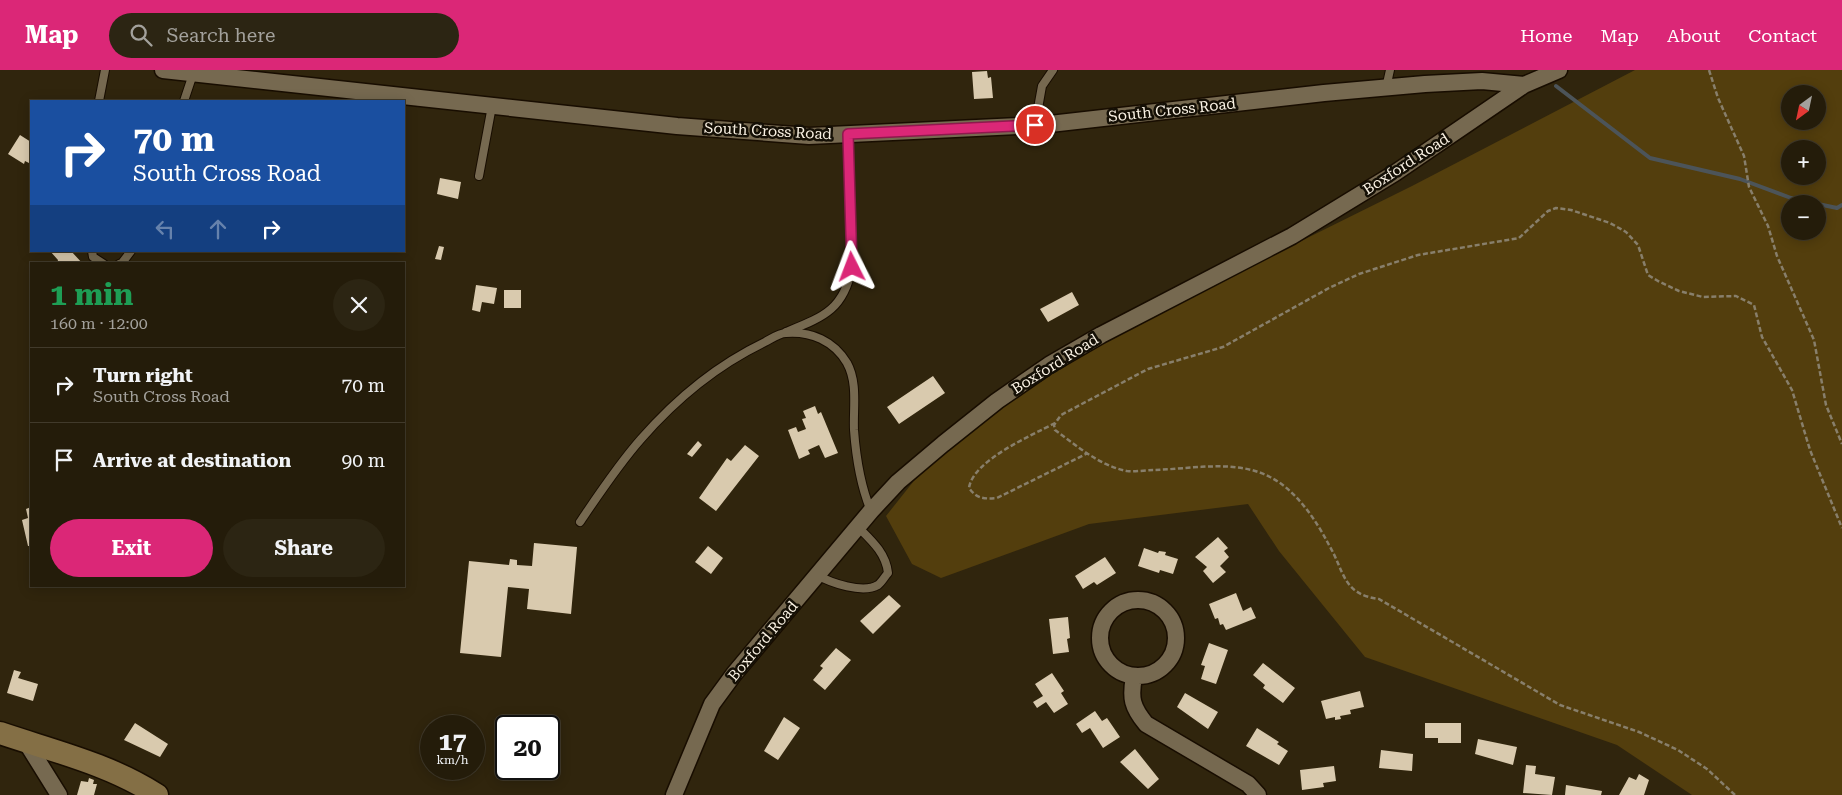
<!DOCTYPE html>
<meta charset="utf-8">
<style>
body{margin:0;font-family:"Roboto Serif",serif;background:#2c2513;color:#f1f3f6;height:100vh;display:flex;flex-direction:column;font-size:19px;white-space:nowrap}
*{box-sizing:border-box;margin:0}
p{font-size:16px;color:#a3a19c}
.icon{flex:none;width:28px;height:28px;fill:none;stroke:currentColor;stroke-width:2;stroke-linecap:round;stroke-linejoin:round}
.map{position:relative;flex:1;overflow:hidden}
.panel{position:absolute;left:30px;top:192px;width:375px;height:325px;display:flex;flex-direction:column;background:#241c0a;border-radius:0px;box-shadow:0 2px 12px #0003,0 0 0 1px #413a2b}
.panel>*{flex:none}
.banner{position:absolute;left:30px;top:30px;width:375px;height:152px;border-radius:0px;box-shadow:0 2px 12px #0003,0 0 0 1px #413a2b;background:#1a4fa0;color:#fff;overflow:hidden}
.needle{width:32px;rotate:213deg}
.tools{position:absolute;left:1781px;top:15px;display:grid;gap:10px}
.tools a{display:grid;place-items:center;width:45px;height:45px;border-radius:50%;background:#241c0a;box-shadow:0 2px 12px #0003,0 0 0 1px #413a2b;font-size:25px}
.speed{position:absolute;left:420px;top:645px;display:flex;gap:10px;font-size:25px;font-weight:700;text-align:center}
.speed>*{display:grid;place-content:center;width:65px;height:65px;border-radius:50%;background:#241c0a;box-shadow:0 2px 12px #0003,0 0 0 1px #413a2b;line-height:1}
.speed small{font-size:12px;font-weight:400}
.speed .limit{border:2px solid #111;border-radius:8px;background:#fff;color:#111}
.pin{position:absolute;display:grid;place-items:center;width:42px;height:42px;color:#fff;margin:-21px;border:2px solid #fff;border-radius:50%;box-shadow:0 1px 5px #0007}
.me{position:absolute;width:55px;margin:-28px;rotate:357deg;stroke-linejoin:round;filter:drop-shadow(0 0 4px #0008)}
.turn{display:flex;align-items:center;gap:18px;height:105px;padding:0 20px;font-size:22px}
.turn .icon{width:65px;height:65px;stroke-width:2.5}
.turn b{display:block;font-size:35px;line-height:42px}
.lanes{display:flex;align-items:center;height:48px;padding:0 20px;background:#0003;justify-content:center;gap:25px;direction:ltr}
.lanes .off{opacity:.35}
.round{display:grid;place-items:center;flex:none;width:52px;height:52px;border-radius:26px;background:#2c2513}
.summary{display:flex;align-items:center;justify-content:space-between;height:85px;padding:0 20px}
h1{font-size:30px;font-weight:700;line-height:38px;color:#1e9e55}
.button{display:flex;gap:10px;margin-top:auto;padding:10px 20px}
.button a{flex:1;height:58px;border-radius:30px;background:#db2777;color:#fff;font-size:20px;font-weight:700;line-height:58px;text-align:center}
.button a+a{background:#2c2513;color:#f1f3f6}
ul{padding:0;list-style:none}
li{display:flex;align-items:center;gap:15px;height:75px;padding:0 20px;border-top:1px solid #413a2b}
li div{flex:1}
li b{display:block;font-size:19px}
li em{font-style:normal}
header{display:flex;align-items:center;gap:30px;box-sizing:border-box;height:70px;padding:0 25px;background:#db2777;color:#fff}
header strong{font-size:24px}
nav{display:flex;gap:28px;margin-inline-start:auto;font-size:18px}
.search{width:350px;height:45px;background:#2c2513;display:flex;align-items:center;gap:12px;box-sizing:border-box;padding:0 18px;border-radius:28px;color:#a3a19c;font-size:19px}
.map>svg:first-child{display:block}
</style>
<header>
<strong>Map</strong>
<div class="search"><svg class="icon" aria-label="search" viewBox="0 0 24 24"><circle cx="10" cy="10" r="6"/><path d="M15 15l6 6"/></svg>Search here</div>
<nav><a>Home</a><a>Map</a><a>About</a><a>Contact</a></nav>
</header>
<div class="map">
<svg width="1842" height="725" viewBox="0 0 1842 725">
<rect width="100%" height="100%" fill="#30250d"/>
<path fill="#533e0d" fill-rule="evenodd" d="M1635,0H1842V725H1692L1617,675L1365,587L1279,481L1248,434L1089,454L941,508L912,494L886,446L932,388L1043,308L1162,240L1412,116ZM1790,24H1818V51H1790ZM1790,79H1818V106H1790ZM1790,134H1818V161H1790Z"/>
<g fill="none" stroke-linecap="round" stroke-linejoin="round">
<path stroke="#4c5459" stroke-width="4" d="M1556,16L1650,88L1740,109L1791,128L1816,134
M1818,134L1837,138L1842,135"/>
</g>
<path fill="#d9caae" d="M987,1L988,8L991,7L993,28L974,29L972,2Z
M20,65L31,72V94L25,91L24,94L8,84Z
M440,108L461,112L458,129L437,124Z
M439,176L444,177L441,190L435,189Z
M50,181H71L83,194H57L58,190Z
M476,215L497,218L494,234L482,232L480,242L472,240Z
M504,220H521V238H504Z
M1072,222L1079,235L1048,252L1040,239Z
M933,306L945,323L899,354L887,337Z
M815,336L818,344L821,342L838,383L825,388L819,375L808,380L810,384L799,389L788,360L796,357L798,362L806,359L802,349L806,348L803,341Z
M698,371L702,375L692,387L687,384Z
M745,375L759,386L716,441L699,428L727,388L731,391Z
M31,437V476H28L22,450L28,448L26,439Z
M1218,467L1228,478L1224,481L1229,487L1220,496L1226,502L1213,513L1203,501L1207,497L1195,487Z
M534,473L577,477L571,544L527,539L529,519L508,517L501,587L460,583L469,491L509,495L510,489L517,490V495L532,496Z
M708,476L723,488L711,504L695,492Z
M1144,478L1158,483L1159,481L1166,482L1165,485L1178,489L1173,504L1160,500L1159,503L1138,496Z
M1105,487L1116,503L1097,515L1094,512L1083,519L1075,506Z
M1236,523L1243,541L1251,537L1256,548L1226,560L1223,554L1220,555L1218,548L1215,549L1209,534Z
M889,525L901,536L873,564L860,551Z
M1068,547L1070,568L1067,569L1069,582L1053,584L1049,549Z
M1209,573L1228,580L1216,614L1201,609L1205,596L1201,595Z
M836,578L851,590L825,620L813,610L823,598L820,596Z
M1263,593L1295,618L1283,633L1263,618L1265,615L1253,605Z
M14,600L21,602L18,608L38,614L33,631L7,623Z
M1052,603L1064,621L1061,623L1068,634L1054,643L1046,632L1037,638L1033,632L1043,626L1035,614Z
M1360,621L1364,637L1350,640L1351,644L1340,646L1341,649L1335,650V647L1326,649L1321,631Z
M1185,623L1218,642L1208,659L1177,637Z
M1095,641L1102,651L1107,648L1120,667L1103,678L1090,658L1082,663L1076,654Z
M784,647L800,658L778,690L764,681Z
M135,653L168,674L160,687L124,670Z
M1425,653H1461V673H1438V668H1425Z
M1257,658L1279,672L1277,674L1288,681L1279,695L1246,676Z
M1478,669L1517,677L1513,695L1475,684Z
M1135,679L1159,709L1148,719L1120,692Z
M1381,680L1413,684L1412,701L1379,698Z
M1526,695L1536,696L1535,704L1555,707L1552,725L1523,723Z
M1334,696L1336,711L1323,713L1324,717L1302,720L1300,700Z
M1639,704L1649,710L1644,725H1619L1629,707L1636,710Z
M89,708L94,710L93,714H97L94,725H77L81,711L88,712Z
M1566,715L1602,721L1601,725H1565Z"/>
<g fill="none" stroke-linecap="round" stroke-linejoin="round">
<g stroke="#180d00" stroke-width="10">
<path id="lane" d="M1386,18L1390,0
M99,31L105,0
M184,31L193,4
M1035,55L1042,16L1053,0
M479,106L492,36
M92,181L93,187L104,194
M119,194L122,193L131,181
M786,262C823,247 844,240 852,197L848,64
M580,452C599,424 618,395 641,369C675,330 717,295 765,272C771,269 779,263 786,263C811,261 834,271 847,293C858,313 853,338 854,360C856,387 861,417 871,441
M817,505C831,513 863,524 878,515C882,512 885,506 888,503C886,483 871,470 858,457"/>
</g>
<g stroke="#180d00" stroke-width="19">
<path id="street" d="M163,0L677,56L809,66L1041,55L1324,23L1425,14L1482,11L1524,15
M1100 568a38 38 0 1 1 76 0a38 38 0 1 1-76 0Z
M1134,607C1130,628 1132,637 1146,654L1248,714L1258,725
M26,672L59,725
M674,725L712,634L734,604L871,441L898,412L943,374L997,331L1049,295L1101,265L1292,166L1395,103L1524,15L1559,0"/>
</g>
<g stroke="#180d00" stroke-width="25">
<path id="secondary" d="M0,663C53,681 109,694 157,725"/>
</g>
<path stroke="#887f6b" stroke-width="2.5" stroke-dasharray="5 2.5" stroke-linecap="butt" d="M1709,0L1718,28L1744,86L1749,117L1768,156L1777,186L1814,270L1826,335L1842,374
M1055,353C1031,366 973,390 969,418C977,429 984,429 997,428L1088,383
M1735,725L1707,699L1678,680L1639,662L1560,635L1379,529C1342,524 1345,502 1329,475C1316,450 1296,420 1270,407C1236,389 1191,399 1154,400C1146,400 1136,402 1127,401C1100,396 1077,376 1055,360L1054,355L1061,345L1148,299L1223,277L1329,218L1359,204L1418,185L1519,168L1548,141L1556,138L1571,140L1610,153L1626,162L1638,175L1648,205L1658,211L1679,221L1703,227L1736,226L1754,235L1762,267L1792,320L1810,380L1842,458"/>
<use href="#lane" stroke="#766950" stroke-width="8"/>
<use href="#street" stroke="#766950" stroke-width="16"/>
<use href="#secondary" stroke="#846f45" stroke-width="22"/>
</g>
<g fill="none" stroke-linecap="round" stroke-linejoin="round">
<g stroke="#8e194d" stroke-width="12">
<path id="route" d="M852,197L848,64L1035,55"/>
</g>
<use href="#route" stroke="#db2777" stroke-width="9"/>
</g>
<g text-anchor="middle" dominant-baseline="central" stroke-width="5" stroke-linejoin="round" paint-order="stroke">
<g font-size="15" fill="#faf2e4" stroke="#140f05">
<text transform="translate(1172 40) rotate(-6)">South Cross Road</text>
<text transform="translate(768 61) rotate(3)">South Cross Road</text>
<text transform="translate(1406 94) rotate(-33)">Boxford Road</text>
<text transform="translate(1055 294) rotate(-32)">Boxford Road</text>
<text transform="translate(763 571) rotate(-50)">Boxford Road</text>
</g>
</g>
</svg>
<div class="tools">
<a><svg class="needle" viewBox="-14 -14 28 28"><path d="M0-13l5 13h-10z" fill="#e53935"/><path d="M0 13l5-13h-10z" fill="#a3a19c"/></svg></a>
<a>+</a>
<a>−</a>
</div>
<div class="speed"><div>17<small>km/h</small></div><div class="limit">20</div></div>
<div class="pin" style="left:1035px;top:55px;background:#d93025"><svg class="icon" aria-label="arrive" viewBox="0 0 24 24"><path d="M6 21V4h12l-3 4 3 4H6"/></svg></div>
<svg class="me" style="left:852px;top:197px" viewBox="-20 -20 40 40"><path d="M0-17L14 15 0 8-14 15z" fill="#db2777" stroke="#fff" stroke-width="4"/></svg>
<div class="banner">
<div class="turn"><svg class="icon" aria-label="right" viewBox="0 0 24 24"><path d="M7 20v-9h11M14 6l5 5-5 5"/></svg><div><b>70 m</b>South Cross Road</div></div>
<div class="lanes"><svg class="icon off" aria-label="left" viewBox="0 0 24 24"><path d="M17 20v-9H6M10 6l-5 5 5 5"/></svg><svg class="icon off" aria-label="ahead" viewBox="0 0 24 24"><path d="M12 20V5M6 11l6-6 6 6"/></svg><svg class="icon" aria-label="right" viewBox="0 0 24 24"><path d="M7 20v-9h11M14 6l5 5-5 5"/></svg></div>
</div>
<section class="panel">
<div class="summary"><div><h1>1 min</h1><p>160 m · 12:00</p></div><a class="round"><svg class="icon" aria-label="close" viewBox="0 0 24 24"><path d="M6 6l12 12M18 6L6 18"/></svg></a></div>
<ul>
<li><svg class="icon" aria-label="right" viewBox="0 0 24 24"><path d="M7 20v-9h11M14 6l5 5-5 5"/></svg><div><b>Turn right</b><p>South Cross Road</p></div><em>70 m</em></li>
<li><svg class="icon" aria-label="arrive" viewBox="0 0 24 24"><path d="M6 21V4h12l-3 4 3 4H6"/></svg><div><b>Arrive at destination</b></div><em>90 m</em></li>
</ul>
<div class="button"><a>Exit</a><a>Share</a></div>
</section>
</div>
